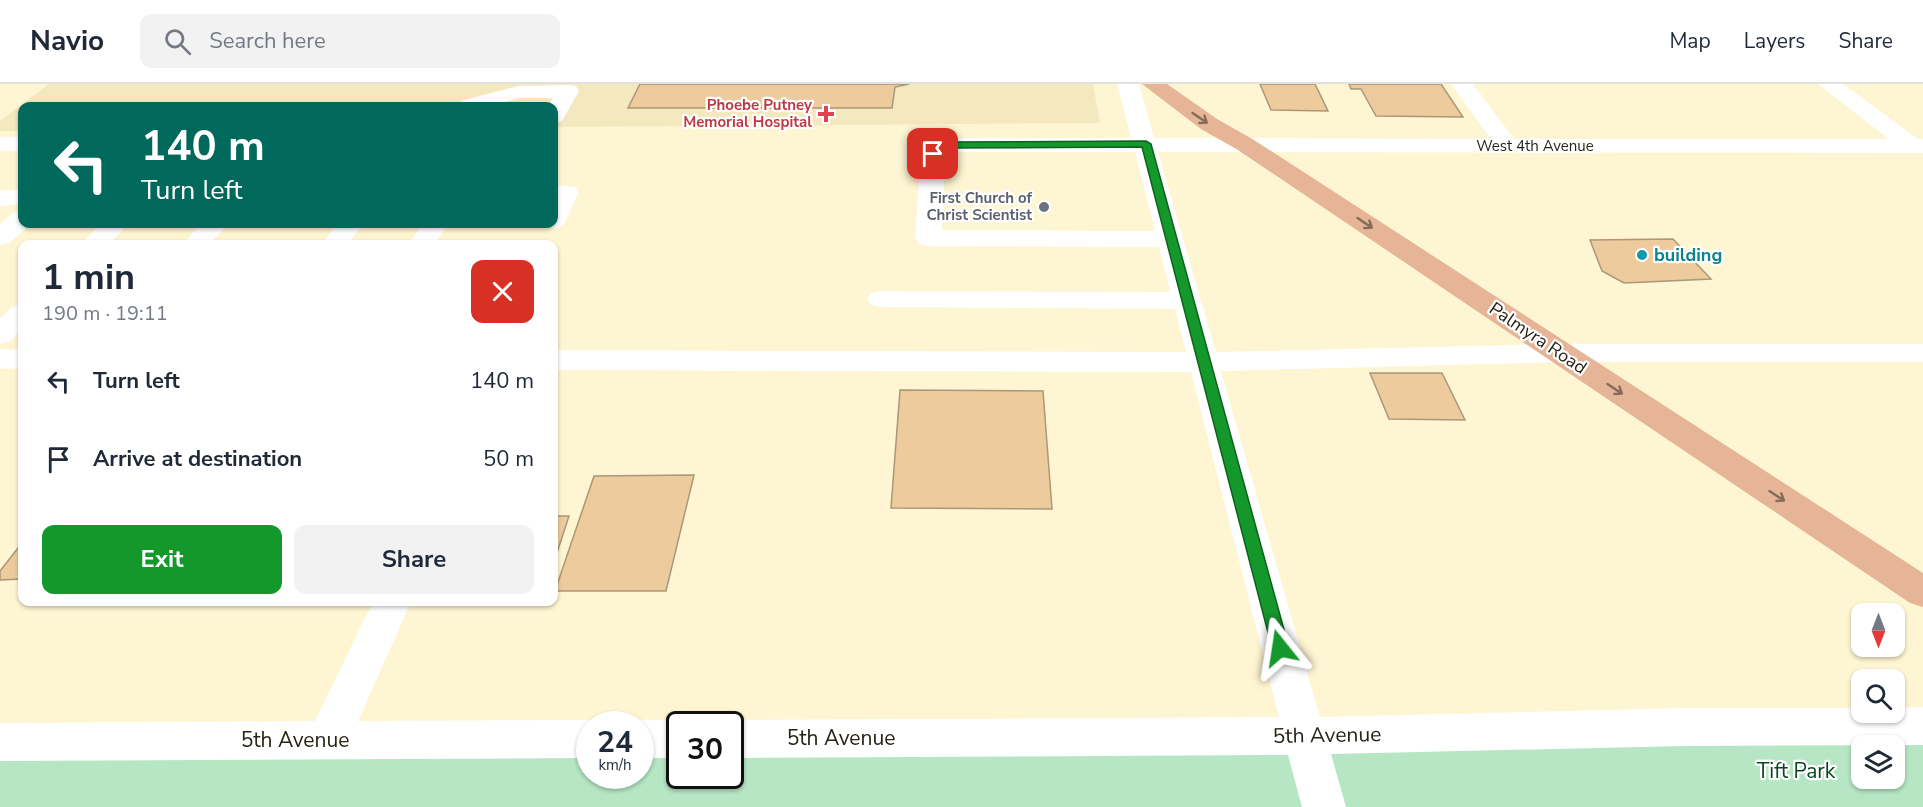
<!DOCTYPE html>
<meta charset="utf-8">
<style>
body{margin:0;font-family:"Nunito Sans",sans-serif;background:#f2f2f3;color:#1f2937;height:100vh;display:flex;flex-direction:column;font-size:22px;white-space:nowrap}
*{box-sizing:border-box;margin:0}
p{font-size:20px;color:#747a83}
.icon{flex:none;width:33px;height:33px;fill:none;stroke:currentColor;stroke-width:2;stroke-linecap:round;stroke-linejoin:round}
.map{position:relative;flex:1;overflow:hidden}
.details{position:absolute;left:18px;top:156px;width:540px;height:366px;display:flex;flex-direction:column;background:#fff;border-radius:12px;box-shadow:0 2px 4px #0004}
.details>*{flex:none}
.top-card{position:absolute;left:18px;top:18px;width:540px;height:126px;border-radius:12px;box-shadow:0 2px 4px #0004;background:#00695c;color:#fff;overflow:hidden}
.needle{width:39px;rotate:180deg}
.controls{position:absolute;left:1851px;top:519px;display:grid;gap:12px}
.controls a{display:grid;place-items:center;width:54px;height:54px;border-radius:12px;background:#fff;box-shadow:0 2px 4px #0004;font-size:30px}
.speed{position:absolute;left:576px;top:627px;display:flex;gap:12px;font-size:30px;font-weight:700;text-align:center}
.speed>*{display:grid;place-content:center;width:78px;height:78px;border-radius:50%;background:#fff;box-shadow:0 2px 4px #0004;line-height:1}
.speed small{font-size:15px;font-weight:400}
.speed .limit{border:3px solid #111;border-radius:9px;background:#fff;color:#111}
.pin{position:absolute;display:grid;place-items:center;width:51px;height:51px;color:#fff;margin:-26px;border-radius:12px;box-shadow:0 3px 9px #0006}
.me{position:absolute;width:66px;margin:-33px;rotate:345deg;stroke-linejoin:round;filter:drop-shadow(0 0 4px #0008)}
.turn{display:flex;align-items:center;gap:21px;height:126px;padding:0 24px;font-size:27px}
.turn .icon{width:78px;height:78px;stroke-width:2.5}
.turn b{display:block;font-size:42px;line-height:51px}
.round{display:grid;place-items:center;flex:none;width:63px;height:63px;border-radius:12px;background:#f2f2f3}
.overview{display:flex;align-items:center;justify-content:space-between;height:102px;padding:0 24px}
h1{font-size:36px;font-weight:700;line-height:45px}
.cta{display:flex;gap:12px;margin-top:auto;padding:12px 24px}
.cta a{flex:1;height:69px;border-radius:12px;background:#14982c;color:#fff;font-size:24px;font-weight:700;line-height:69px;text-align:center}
.cta a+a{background:#f2f2f3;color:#1f2937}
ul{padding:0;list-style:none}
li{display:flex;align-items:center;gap:18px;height:78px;padding:0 24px}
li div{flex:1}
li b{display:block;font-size:22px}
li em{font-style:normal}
header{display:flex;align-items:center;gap:36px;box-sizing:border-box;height:84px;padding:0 30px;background:#fff;border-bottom:2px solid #e0e1e3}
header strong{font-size:28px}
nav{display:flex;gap:33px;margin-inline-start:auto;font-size:21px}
.search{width:420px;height:54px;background:#f2f2f3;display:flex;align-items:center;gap:15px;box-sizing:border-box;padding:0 21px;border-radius:12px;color:#747a83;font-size:22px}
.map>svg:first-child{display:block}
</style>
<header>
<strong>Navio</strong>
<div class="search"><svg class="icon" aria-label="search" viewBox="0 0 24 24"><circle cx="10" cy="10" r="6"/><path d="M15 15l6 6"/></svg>Search here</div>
<nav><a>Map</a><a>Layers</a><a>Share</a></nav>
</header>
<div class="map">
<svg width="1923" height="723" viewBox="0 0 1923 723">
<rect width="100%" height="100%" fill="#fef5d2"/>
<path fill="#f4e8be" d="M49,0H1093L1100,39L554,43V22H22V47H0V37Z"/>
<path fill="#b6e6c3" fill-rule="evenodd" d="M1923,648V723H0V664L589,662L590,692H640L641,661H679L680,692H730L731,661ZM1862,662H1894V694H1862Z"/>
<path fill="#edcb9c" stroke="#ab977a" stroke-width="1.5" d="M640,0H909L895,3L892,24H628Z
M1260,0H1315L1328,27L1271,26Z
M1349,0H1441L1463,33L1376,32L1361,5H1351Z
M1673,155L1711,195L1624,199L1602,187L1590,156Z
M1370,289H1442L1465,336L1389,335Z
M900,306L1043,307L1052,425L891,424Z
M694,391L666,507H555L594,392Z
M554,432H569L554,478Z
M22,459V495L0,496V487Z"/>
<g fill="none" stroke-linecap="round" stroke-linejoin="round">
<path fill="#fff" fill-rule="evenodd" d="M1117,0H1139L1154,54L1491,55L1451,0H1473L1514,55H1889L1818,0H1843L1918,55H1923V69L1158,68L1216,268L1561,260H1923V278H1561L1221,287L1320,633L1684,624H1862V628H1894V624L1923,623V661L1684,662L1331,670L1346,723H1302L1288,671L730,674V640H718L730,636L1279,633L1191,288L554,286V266L1186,268L1175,225L881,223L871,221L867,215L871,209L881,207L1170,208L1159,163L928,162L919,160L915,154L921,70L939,56L947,54H1131ZM952,68H1135L1155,147L942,146L945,73Z
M568,1L576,2L579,7L562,37L554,39V22H548L553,14H519L491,22H458L461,17L518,2Z
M0,53H22V67H0Z
M554,101L576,103L579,108L563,142L554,145L543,140H554Z
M0,106H22V120L0,122Z
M22,126V140H31L9,159L0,161V140L13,129Z
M101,140H128L109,160H81Z
M201,140H228L210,160H183Z
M337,140H363L348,160H322Z
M422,140H448L435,160H409Z
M22,220V245L10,257L0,260V234L12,223Z
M0,265L22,266V284L0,285Z
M373,518H411L358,637L590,636L602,640H590V674L0,677V639L315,637Z
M640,636H680L692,640H680V674H640V640H628Z"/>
<path fill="#e6b597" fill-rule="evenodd" d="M1142,0H1167L1217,35L1254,56L1923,489V523L1910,519L1238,66L1201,45Z"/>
</g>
<defs><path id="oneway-shaft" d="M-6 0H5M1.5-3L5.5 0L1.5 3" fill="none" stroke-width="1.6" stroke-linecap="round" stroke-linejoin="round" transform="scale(1.5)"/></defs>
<g stroke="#866c57">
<use href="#oneway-shaft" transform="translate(1200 34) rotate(34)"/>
<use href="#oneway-shaft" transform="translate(1365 139) rotate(34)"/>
<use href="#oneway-shaft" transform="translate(1615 305) rotate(34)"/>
<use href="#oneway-shaft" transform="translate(1777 412) rotate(33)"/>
</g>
<path fill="#14982c" stroke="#0d631d" stroke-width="1.5" d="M1146,57L1151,60L1289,564L1286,569H1275L1272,564L1142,63L949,64L936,72L928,70L947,58Z"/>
<path fill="#e0444e" stroke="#fff" stroke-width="2" d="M823 21h6v6h6v6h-6v6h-6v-6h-6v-6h6z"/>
<circle fill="#6b7280" stroke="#fff" stroke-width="2" cx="1044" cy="123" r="6"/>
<circle fill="#0f9aa8" stroke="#fff" stroke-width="2" cx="1642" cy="171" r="6"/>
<g text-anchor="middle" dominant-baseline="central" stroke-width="4.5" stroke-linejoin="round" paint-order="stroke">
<g font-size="15" font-weight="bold" fill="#be3a42" stroke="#fff" text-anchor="end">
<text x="812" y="21">Phoebe Putney<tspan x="812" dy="17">Memorial Hospital</tspan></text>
</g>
<g font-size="15" fill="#272417" stroke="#fff">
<text x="1535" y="62">West 4th Avenue</text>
</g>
<g font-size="15" font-weight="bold" fill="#5b616d" stroke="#fff" text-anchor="end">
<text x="1032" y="114">First Church of<tspan x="1032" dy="17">Christ Scientist</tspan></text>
</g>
<g font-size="18" font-weight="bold" fill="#0d838f" stroke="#fff" text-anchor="start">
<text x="1654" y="171">building</text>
</g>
<g font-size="18" fill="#272417" stroke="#fff">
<text transform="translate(1538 254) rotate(34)">Palmyra Road</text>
</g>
<g font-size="21" fill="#272417" stroke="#fff">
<text transform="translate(1327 651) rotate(-1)">5th Avenue</text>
<text x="841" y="654">5th Avenue</text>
<text x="295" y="656">5th Avenue</text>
</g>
<g font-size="21" fill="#0a4524" stroke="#fff">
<text x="1796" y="687">Tift Park</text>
</g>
</g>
</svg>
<div class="controls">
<a><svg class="needle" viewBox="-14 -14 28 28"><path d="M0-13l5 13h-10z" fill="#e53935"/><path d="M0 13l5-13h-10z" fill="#747a83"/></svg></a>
<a><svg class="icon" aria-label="search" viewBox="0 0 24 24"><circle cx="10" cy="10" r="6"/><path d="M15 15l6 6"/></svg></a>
<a><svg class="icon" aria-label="layers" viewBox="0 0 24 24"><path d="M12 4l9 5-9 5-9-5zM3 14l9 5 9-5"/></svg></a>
</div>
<div class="speed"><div>24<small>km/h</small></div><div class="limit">30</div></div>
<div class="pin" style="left:933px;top:70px;background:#d93025"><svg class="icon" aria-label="arrive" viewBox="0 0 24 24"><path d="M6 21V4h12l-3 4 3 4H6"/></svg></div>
<svg class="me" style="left:1280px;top:564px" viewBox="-20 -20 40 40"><path d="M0-17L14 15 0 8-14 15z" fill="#14982c" stroke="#fff" stroke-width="4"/></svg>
<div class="top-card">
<div class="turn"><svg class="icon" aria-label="left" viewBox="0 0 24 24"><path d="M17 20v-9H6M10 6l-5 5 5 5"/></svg><div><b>140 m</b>Turn left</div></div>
</div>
<section class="details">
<div class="overview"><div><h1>1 min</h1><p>190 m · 19:11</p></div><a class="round" style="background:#d93025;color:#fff"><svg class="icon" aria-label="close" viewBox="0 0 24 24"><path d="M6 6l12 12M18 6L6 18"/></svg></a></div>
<ul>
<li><svg class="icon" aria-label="left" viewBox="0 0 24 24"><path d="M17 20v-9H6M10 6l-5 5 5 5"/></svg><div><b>Turn left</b></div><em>140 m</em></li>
<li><svg class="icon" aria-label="arrive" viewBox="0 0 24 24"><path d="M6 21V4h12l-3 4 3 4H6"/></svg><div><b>Arrive at destination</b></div><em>50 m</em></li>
</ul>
<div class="cta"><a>Exit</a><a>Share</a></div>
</section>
</div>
